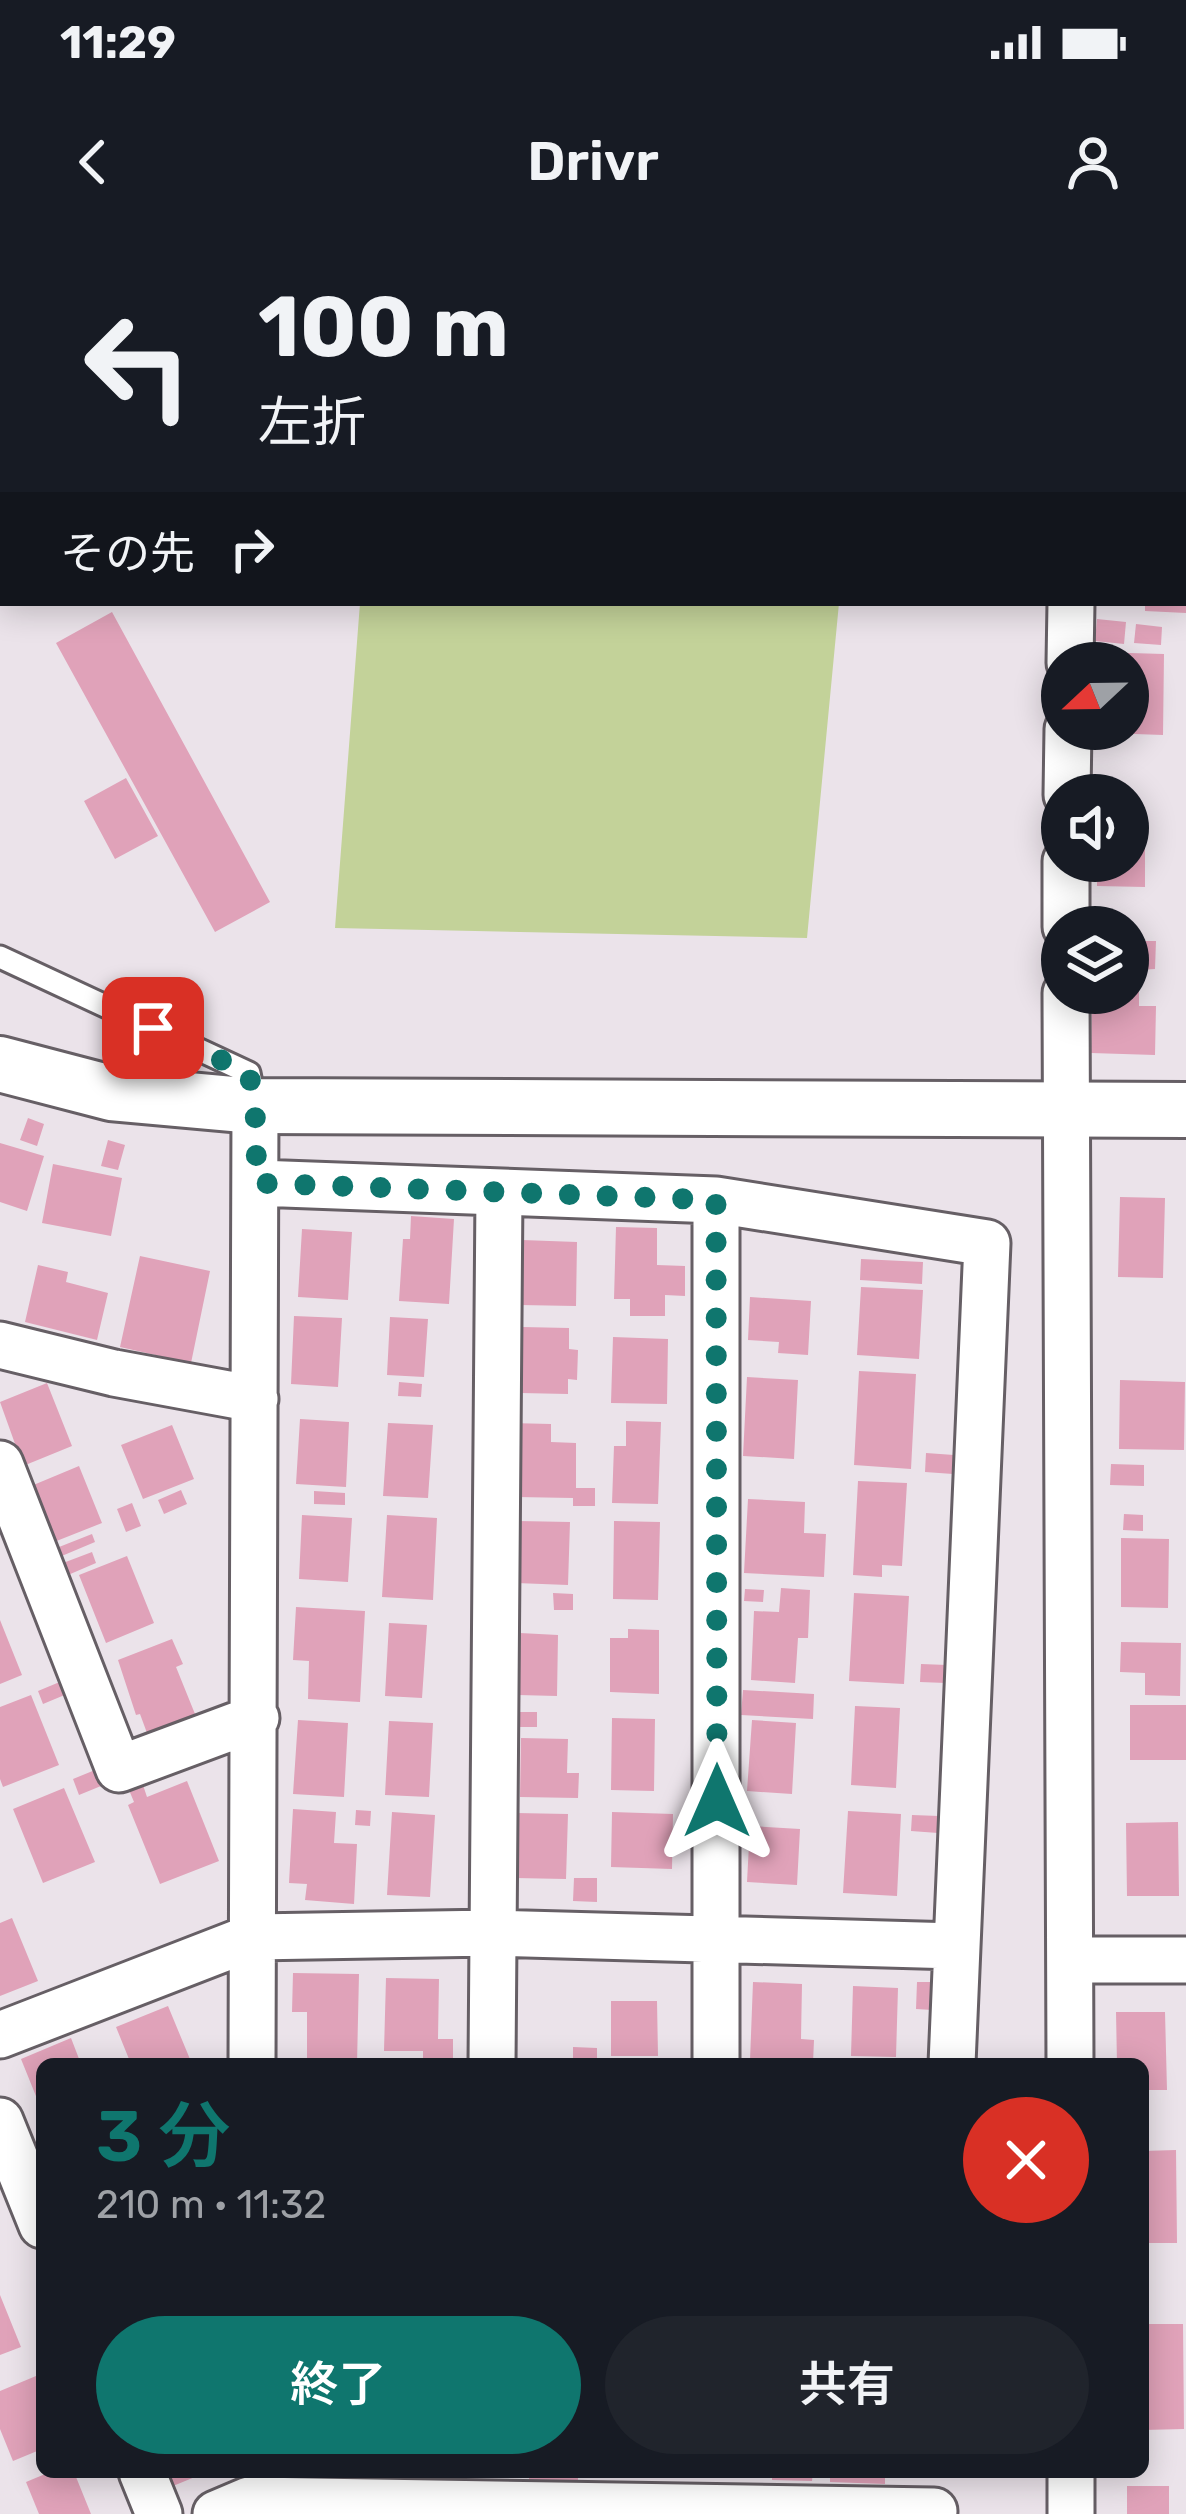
<!DOCTYPE html>
<html lang="ja">
<meta charset="utf-8">
<style>
body{margin:0;font-family:Rubik,"Noto Sans JP",sans-serif;background:#20242c;color:#f1f3f6;height:100vh;display:flex;flex-direction:column;font-size:45px;white-space:nowrap}
*{box-sizing:border-box;margin:0}
p{font-size:39px;color:#9ea1a6}
.icon{flex:none;width:66px;height:66px;fill:none;stroke:currentColor;stroke-width:2;stroke-linecap:round;stroke-linejoin:round}
.map{position:relative;flex:1;overflow:hidden}
.drawer{position:absolute;left:36px;top:1818px;width:1113px;height:420px;display:flex;flex-direction:column;background:#171b24;border-radius:18px;box-shadow:0 6px 30px #0003}
.drawer>*{flex:none}
.guide{position:absolute;left:0px;top:0px;width:1188px;height:366px;box-shadow:0 6px 30px #0003;background:#171b24;color:#f1f3f6;overflow:hidden}
.needle{width:78px;rotate:248deg}
.controls{position:absolute;left:1041px;top:402px;display:grid;gap:24px}
.controls a{display:grid;place-items:center;width:108px;height:108px;border-radius:50%;background:#171b24;box-shadow:0 6px 30px #0003;font-size:60px}
.pin{position:absolute;display:grid;place-items:center;width:102px;height:102px;color:#fff;margin:-51px;border-radius:24px;box-shadow:0 6px 18px #0006}
.me{position:absolute;width:132px;margin:-66px;rotate:0deg;stroke-linejoin:round;filter:drop-shadow(0 0 9px #0008)}
.turn{display:flex;align-items:center;gap:42px;height:252px;padding:0 60px;font-size:54px}
.turn .icon{width:156px;height:156px;stroke-width:2.5}
.turn b{display:block;font-size:84px;line-height:102px}
.then{display:flex;align-items:center;height:114px;padding:0 60px;background:#0003;gap:24px;font-size:45px}
.round{display:grid;place-items:center;flex:none;width:126px;height:126px;border-radius:63px;background:#20242c}
.overview{display:flex;align-items:center;justify-content:space-between;height:204px;padding:0 60px}
h1{font-size:72px;font-weight:600;line-height:90px;color:#0f766e}
.action{display:flex;gap:24px;margin-top:auto;padding:24px 60px}
.action a{flex:1;height:138px;border-radius:72px;background:#0f766e;color:#fff;font-size:48px;font-weight:600;line-height:138px;text-align:center}
.action a+a{background:#20242c;color:#f1f3f6}
.status{display:flex;justify-content:space-between;align-items:center;height:84px;padding:0 60px;background:#171b24;direction:ltr}
.status svg{height:33px;fill:currentColor}
header{display:flex;justify-content:space-between;align-items:center;height:156px;padding:0 60px;background:#171b24;font-size:54px;font-weight:600}
.map>svg:first-child{display:block}
</style>
<div class="status"><b>11:29</b><svg viewBox="0 0 49 12"><path d="M0 12V9h3v3zM5 12V6h3v6zM10 12V3h3v9zM15 12V0h3v12zM26 1h20v11H26zM47 4h2v5h-2z"/></svg></div>
<header><svg class="icon" aria-label="back" viewBox="0 0 24 24"><path d="M15 5l-7 7 7 7"/></svg>Drivr<svg class="icon" aria-label="person" viewBox="0 0 24 24"><circle cx="12" cy="8" r="4"/><path d="M4 21q1-7 8-7t8 7"/></svg></header>
<div class="map">
<svg width="1186" height="2274" viewBox="0 0 1186 2274">
<rect width="100%" height="100%" fill="#ebe3ea"/>
<path fill="#c3d299" d="M388,0H874L387,3Z
M360,363H839L807,698L335,688Z"/>
<path fill="#e0a2b9" d="M1145,363H1186V373L1145,371Z
M112,372L270,662L215,692L56,403Z
M1097,379L1126,382L1124,404L1095,401Z
M1136,384L1162,387L1161,405L1134,403Z
M1096,412L1164,414L1163,495L1107,493V489H1128V423H1095Z
M126,538L158,596L115,619L84,561Z
M1128,579H1145V647L1097,646V621H1128Z
M1128,701H1156L1155,729L1139,730V766H1156L1155,815L1091,813L1092,753H1128Z
M28,878L44,884L37,906L20,900Z
M108,900L125,905L118,930L101,926Z
M0,903L44,916L27,971L0,962Z
M53,924L122,938L111,996L42,983Z
M1120,957L1165,958L1163,1038L1118,1037Z
M411,976L454,979L449,1064L399,1061L403,999H410Z
M616,987L657,988V1025L685,1026V1056L665,1055V1076H630V1059H614Z
M302,989L352,992L348,1060L298,1057Z
M522,1000L577,1002L576,1066L520,1065Z
M140,1016L210,1031L191,1123L120,1107Z
M861,1019L923,1022L922,1044L860,1040Z
M38,1025L68,1032L66,1042L108,1053L97,1100L25,1082Z
M861,1047L923,1050L919,1119L857,1115Z
M750,1057L811,1061L808,1115L778,1113L779,1102L748,1100Z
M294,1076L342,1078L338,1147L291,1144Z
M390,1077L428,1079L424,1137L387,1135Z
M522,1087L569,1088V1109L578,1110L577,1140L568,1139V1154L521,1153Z
M613,1097L668,1099L667,1164L611,1163Z
M859,1131L916,1134L911,1229L854,1225Z
M747,1137L798,1140L794,1219L743,1216Z
M1120,1140L1185,1142L1184,1210L1119,1209Z
M399,1142L422,1144L421,1157L398,1156Z
M47,1143L72,1206L23,1226L0,1162Z
M300,1179L349,1182L346,1247L296,1244Z
M626,1181L661,1182L658,1264L612,1263L614,1206H626Z
M388,1183L433,1185L428,1258L383,1256Z
M510,1183L551,1184V1202L576,1203V1248H595V1266H573V1258L517,1257Z
M172,1185L194,1239L143,1259L121,1205Z
M926,1213L954,1215L953,1234L925,1232Z
M1111,1224L1144,1225V1246L1110,1245Z
M79,1226L102,1283L54,1302L31,1246Z
M858,1241L907,1243L902,1326L882,1325V1337L853,1335Z
M181,1250L187,1264L164,1274L158,1260Z
M314,1251L345,1253V1265L314,1264Z
M748,1259L805,1262L804,1293L826,1294L824,1337L744,1333Z
M132,1263L141,1286L126,1292L117,1269Z
M1124,1274L1143,1275V1291L1123,1290Z
M302,1275L352,1278L348,1342L299,1339Z
M387,1275L437,1278L433,1360L382,1357Z
M518,1281L570,1282L568,1345L516,1343Z
M614,1281L660,1282L658,1360L613,1359Z
M92,1294L95,1302L57,1318L54,1309Z
M1121,1298L1169,1299L1168,1368L1121,1367Z
M92,1312L96,1323L68,1335L63,1323Z
M127,1316L154,1383L106,1403L79,1335Z
M781,1348L810,1350L808,1398H798L795,1443L751,1440L754,1371L779,1372Z
M745,1349L764,1350L763,1362L744,1361Z
M553,1353L573,1354V1370H554Z
M854,1353L909,1356L904,1444L849,1441Z
M296,1367L365,1371L360,1462L308,1459L309,1421L293,1420Z
M0,1380L22,1435L0,1444Z
M389,1383L427,1385L422,1458L385,1456Z
M628,1389L659,1390V1454L610,1452V1398H628Z
M520,1393L558,1395L557,1456L518,1455Z
M172,1399L183,1424L176,1427L195,1474L147,1493L140,1474L136,1475L118,1420Z
M1121,1402L1181,1403L1180,1456L1145,1455V1433L1120,1432Z
M921,1424L947,1425L946,1443L920,1442Z
M62,1441L67,1454L43,1464L38,1451Z
M743,1450L814,1454L813,1479L741,1475Z
M31,1455L59,1525L3,1547L0,1539V1467Z
M1130,1465H1186V1520H1130Z
M855,1466L900,1468L896,1548L851,1545Z
M512,1472H537V1487H512Z
M612,1478L655,1479L654,1551L611,1550Z
M298,1480L348,1483L344,1557L293,1554Z
M752,1480L796,1483L792,1554L747,1551Z
M389,1481L433,1483L429,1557L385,1555Z
M521,1498L568,1499L567,1533H579L578,1558L520,1557Z
M95,1530L101,1546L79,1555L73,1539Z
M187,1541L219,1621L160,1644L128,1565L134,1562L129,1550L143,1545L147,1557Z
M64,1548L95,1622L43,1643L13,1569Z
M293,1569L336,1572L334,1603L357,1604L354,1664L305,1660L307,1644L289,1643Z
M356,1570L371,1571L370,1586L355,1585Z
M848,1571L901,1574L897,1656L843,1653Z
M392,1572L435,1575L430,1657L387,1655Z
M612,1572L673,1574L672,1629L611,1627Z
M516,1573L568,1574L566,1639L515,1638Z
M912,1575L939,1576L938,1593L911,1591Z
M1178,1582L1179,1656H1127L1126,1583Z
M750,1586L800,1589L797,1645L747,1642Z
M574,1638H597V1662L573,1661Z
M12,1678L38,1741L0,1756V1683Z
M293,1733L359,1734L357,1824H307V1772H292Z
M386,1738L439,1739L438,1799H453V1824H423V1811H384Z
M753,1742L802,1744L801,1799L814,1800L813,1823L750,1821Z
M917,1742H932V1770L916,1769Z
M853,1746L898,1748L896,1817L851,1816Z
M611,1761H657L658,1816H611Z
M168,1766L192,1824H131L116,1787Z
M1116,1772H1165L1167,1850H1143V1824H1117Z
M71,1798L81,1824H42V1871L21,1819Z
M573,1807L597,1808V1820H573Z
M1176,1910L1177,2003H1143V1911Z
M0,2055L21,2107L0,2115Z
M1143,2084H1183L1184,2189L1143,2190Z
M36,2136L42,2150V2209L13,2221L0,2189V2151Z
M50,2232H74L91,2274H39L26,2242Z
M167,2232H207L173,2246Z
M529,2232H578V2244H529Z
M772,2232H813L812,2241L772,2240Z
M830,2232H885V2244L830,2242Z
M1127,2246H1169V2274H1127Z"/>
<g fill="none" stroke-linecap="round" stroke-linejoin="round">
<g stroke="#665f65" stroke-width="27">
<path id="service" d="M0,717L249,833L255,863"/>
</g>
<g stroke="#665f65" stroke-width="51">
<path id="minor" d="M1110,3V0
M1070,423L1071,363
M1067,555L1068,489
M1066,621V687
M1066,753L1070,1824
M257,943L716,960L987,1003L952,1824
M716,960V1824
M0,1105L114,1133L255,1159
M0,1224L119,1529L256,1478
M1070,1720H1186
M0,1795L253,1697L492,1693L956,1706
M252,1824L255,866
M492,1824L499,953
M0,1881L42,1985
M142,2232L159,2274
M1071,2232V2274
M216,2274L249,2260L934,2271"/>
</g>
<g stroke="#665f65" stroke-width="60">
<path id="tertiary" d="M0,824L111,853L255,866L1186,870"/>
</g>
<use href="#service" stroke="#fff" stroke-width="21"/>
<use href="#minor" stroke="#fff" stroke-width="45"/>
<use href="#tertiary" stroke="#fff" stroke-width="54"/>
</g>
<g fill="none" stroke-linecap="round" stroke-linejoin="round">
<path stroke="#0f766e" stroke-width="21" stroke-dasharray="0 37.8" d="M153,788L249,833L255,866L257,943L716,960L717,1561"/>
</g>
</svg>
<div class="controls">
<a><svg class="needle" viewBox="-14 -14 28 28"><path d="M0-13l5 13h-10z" fill="#e53935"/><path d="M0 13l5-13h-10z" fill="#9ea1a6"/></svg></a>
<a><svg class="icon" aria-label="sound" viewBox="0 0 24 24"><path d="M4 9h4l5-4v14l-5-4H4zM17 9q2 3 0 6"/></svg></a>
<a><svg class="icon" aria-label="layers" viewBox="0 0 24 24"><path d="M12 4l9 5-9 5-9-5zM3 14l9 5 9-5"/></svg></a>
</div>
<div class="pin" style="left:153px;top:788px;background:#d93025"><svg class="icon" aria-label="arrive" viewBox="0 0 24 24"><path d="M6 21V4h12l-3 4 3 4H6"/></svg></div>
<svg class="me" style="left:717px;top:1561px" viewBox="-20 -20 40 40"><path d="M0-17L14 15 0 8-14 15z" fill="#0f766e" stroke="#fff" stroke-width="4"/></svg>
<div class="guide">
<div class="turn"><svg class="icon" aria-label="left" viewBox="0 0 24 24"><path d="M17 20v-9H6M10 6l-5 5 5 5"/></svg><div><b>100 m</b>左折</div></div>
<div class="then">その先<svg class="icon" aria-label="right" viewBox="0 0 24 24"><path d="M7 20v-9h11M14 6l5 5-5 5"/></svg></div>
</div>
<section class="drawer">
<div class="overview"><div><h1>3 分</h1><p>210 m · 11:32</p></div><a class="round" style="background:#d93025;color:#fff"><svg class="icon" aria-label="close" viewBox="0 0 24 24"><path d="M6 6l12 12M18 6L6 18"/></svg></a></div>
<div class="action"><a>終了</a><a>共有</a></div>
</section>
</div>
